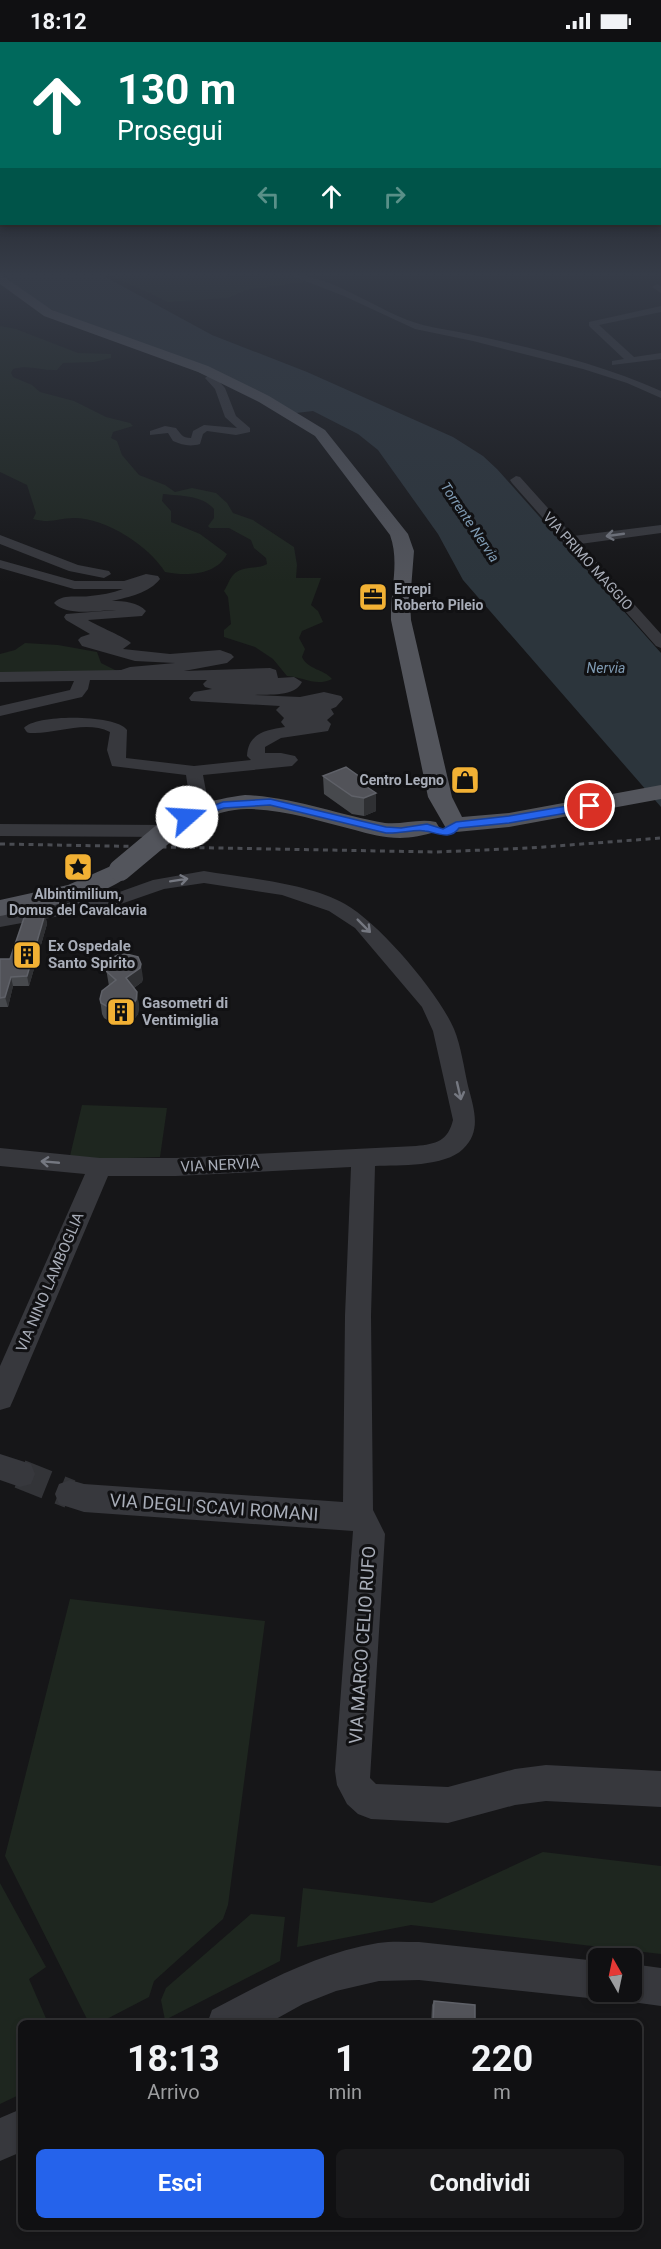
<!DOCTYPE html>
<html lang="it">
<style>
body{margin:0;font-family:Roboto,sans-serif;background:#19191b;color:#f1f3f6;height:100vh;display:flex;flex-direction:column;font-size:22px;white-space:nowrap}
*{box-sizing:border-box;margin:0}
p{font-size:20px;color:#9c9d9f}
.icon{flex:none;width:33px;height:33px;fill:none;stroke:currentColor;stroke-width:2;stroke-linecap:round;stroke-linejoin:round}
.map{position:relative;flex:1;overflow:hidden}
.sheet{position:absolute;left:18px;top:1978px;width:624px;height:210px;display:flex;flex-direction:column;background:#101012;border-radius:9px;box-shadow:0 3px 9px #0003,0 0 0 2px #303032}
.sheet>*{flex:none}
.hud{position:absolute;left:0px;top:0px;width:662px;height:183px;box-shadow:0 3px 9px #0003,0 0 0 2px #303032;background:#00695c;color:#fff;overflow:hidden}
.needle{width:39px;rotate:351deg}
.controls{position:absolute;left:588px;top:1906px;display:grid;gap:12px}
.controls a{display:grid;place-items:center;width:54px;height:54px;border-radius:9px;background:#101012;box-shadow:0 3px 9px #0003,0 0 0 2px #303032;font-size:30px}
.pin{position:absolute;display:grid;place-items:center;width:51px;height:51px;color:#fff;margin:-26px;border:3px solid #fff;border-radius:50%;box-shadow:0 2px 6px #0007}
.me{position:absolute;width:66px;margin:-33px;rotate:71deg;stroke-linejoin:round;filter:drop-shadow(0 0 4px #0008)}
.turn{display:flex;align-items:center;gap:21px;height:126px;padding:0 18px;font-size:27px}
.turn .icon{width:78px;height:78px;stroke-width:2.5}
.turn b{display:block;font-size:42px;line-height:51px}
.lanes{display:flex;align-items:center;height:57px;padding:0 18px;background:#0003;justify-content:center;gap:30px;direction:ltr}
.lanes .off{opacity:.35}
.eta{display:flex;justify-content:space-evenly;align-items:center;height:102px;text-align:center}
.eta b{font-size:36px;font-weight:700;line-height:42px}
.primary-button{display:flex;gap:12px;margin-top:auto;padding:12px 18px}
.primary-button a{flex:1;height:69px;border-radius:9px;background:#2563eb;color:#fff;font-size:24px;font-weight:700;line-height:69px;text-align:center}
.primary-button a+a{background:#19191b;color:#f1f3f6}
.status{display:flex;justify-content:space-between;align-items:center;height:42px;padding:0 30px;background:#101012;direction:ltr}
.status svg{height:16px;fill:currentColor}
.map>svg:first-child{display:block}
</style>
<div class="status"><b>18:12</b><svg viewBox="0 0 49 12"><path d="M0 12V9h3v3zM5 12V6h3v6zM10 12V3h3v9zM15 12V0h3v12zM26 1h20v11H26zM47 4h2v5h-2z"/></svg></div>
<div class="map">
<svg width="661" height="2207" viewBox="0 0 661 2207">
<rect width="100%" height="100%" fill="#161618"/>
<path fill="#1e261f" d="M108,232H222L234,236L286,232L310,239L246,248L228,256L168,260Z
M0,284L16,287L78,311L111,312V316L94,320L63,321L57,328C42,329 29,322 13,327L11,331L13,335L32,343L40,350L74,359L106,375L130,381L133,384L113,390L111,396L117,399L122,413L139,433L165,443L175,450L192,446L216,451L227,461L233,471L253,478L294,505L297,523L296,536H321L311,563L318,569L323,580L302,589L299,596L305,607L302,615C308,628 324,627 332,637C315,645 304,635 287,634L273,617L255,605L224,595V588L231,582L228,555L224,549C228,543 229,537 234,532C244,523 257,528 267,522L266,516L254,506L251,498L229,486H210L208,484L214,476V467C202,453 181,454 163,452L162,459L171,469V480L200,492L227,512C216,534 186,534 165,530C149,504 106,476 74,476C57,476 53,482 33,477L36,471L27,443L0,430Z
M25,601L58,603L97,610L101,621L117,629L0,633V612L15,608Z
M82,1063L167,1066L160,1115L95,1117L70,1114Z
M70,1557L265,1579L228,1863L223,1877L154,1939L149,1955L99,1981H89L5,1814Z
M543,1810L661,1824V1912L411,1883L297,1905L303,1846L432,1861Z
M0,1841L46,1925L29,1937L48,1981L21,1982V2052L0,2062Z
M251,1872L285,1875L280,1919L165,1978L161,1958L166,1946Z"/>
<path fill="#2c353c" d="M4,232H100L212,293L307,330L453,395L483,414L497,427L661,611V765L463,538L438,492L378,408L358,392L313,369L296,371L56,270L18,248Z"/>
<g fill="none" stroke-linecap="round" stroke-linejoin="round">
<path stroke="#333438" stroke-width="29" stroke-dasharray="29 14" stroke-linecap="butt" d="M20,1432L70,1452"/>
<path fill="#37383d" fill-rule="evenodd" d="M287,232C334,232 380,272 423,283C439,287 456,289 473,293C536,307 602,322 661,349V356L627,341L583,327L473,299L415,287L344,254Z
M657,242L661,244V251L652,245Z
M661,264V270L599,283L634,315L661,311V317L612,323V319L624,317L589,284V280Z
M214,329L219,332L216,336L225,346L236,374L250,386V390L236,393L207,389L203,392L200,402C190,405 182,403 173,399L168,391L150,393V389L165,384L176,386C181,392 182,396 191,396L193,389L204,383L237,386L225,375L215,347L205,336Z
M516,434L520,435L573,494L661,483V491L580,502L661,592V606L656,604L512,441L510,438Z
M0,493L78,523L109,529L111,532L104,536L69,529L0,502Z
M0,518L75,539H124L146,532L158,534L160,537C149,551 129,555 112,559C124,559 138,560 146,569L142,574L88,578C97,584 125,595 131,601L123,607L170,612L220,608L231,612L234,615L227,621L184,629L270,626L276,628L278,636L294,635L302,640C295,655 269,652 255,653L300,655L324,650L341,654L343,657L336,665L331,667L334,672L327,678L331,682L328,689L281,696L265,705V711H281L295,714L298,718L292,724L203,733L208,760L214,768L211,772H199L190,760L186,733L112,724L107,708L110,690C85,678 57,692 32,691C26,691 27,690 24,686C35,672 116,672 127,688L126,716L194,724L251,718L247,714C248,691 266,688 285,685L281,680L284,676L276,668L280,664L191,659L189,656L194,650L212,647L205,645L203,642L207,638H90L88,647L82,655L0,674V664L70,648L74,639L0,640V630L121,628L130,625L175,621L135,619L82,604L78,598L81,595L90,592L66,578L64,575L66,572L116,568C98,568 67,575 54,561C63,551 78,556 90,554C101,553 112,551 123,547H74L0,526Z
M0,782L167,783L174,785L176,789L174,793L167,795L0,794Z
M204,829C246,836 308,841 345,862C379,881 438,950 454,987C461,1004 464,1026 468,1044C474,1067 482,1089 463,1107C445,1125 399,1123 375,1124L371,1274L373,1468L385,1492L370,1736L376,1742L448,1745L515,1727L546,1723L661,1729V1765L546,1759L515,1763L448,1781L371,1777L358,1772L347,1762L337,1743L335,1729L353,1489L84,1470L59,1462L55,1452L59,1442L70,1438L84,1442L343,1460L345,1274L351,1125L176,1134H108L14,1356L10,1365L0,1368V1324L85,1132L0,1124V1106L100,1116H176L416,1104C436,1102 448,1099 453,1078L433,989L422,965L355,886L329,869L282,853L204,841L164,847L115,864L0,885V873L111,853L153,838Z
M0,1412L31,1422L35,1432L31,1442L20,1445L0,1438Z
M419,1900L598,1919V1950H612L598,1957L419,1938L379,1939L336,1949L303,1962L267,1982H207L212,1968C265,1940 318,1911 378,1901C391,1899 406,1900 419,1900Z
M632,1922L661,1926V1964L632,1960L618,1955L616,1950H632Z
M21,2067V2110L0,2119V2076Z"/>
<path fill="#53555c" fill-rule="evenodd" d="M0,232L52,268L208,324L269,354L325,388L408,492L414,509L410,560L411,578L452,755L462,775L509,771L661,743V757L509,785L456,790L447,788L428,755L391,578C390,549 400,520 390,493L315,394L259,360L198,330L44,274L0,242Z
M245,753C294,755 338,773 385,781C402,783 419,776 436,780L439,785L436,790C424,793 411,796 400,796C384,796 369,792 355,788C319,779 284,767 247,767C231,767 213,772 199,779C183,787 173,802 154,797L151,792C169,766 216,757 245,753Z
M120,820L129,823L133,828C114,855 32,868 0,874V858L68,843Z"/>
<path stroke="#4a4c52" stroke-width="3" stroke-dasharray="5 4.5" stroke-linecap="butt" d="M0,802L436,810L530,806L661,796"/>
<path stroke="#53555c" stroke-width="22" d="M120,828L163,792"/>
</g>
<path fill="#47494d" d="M323,734L363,742L376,751V769L364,774L352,772L324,752Z
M45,872L47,882L29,944H13L8,965H0V917H10Z
M105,921L143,936L142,940L134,946L137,950L139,965L138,972L135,976L125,981H112L104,976L102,972L100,957L109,944Z
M434,1959L475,1982H431L432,1963Z"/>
<path fill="#2f3033" d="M376,751V769L364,774V756Z
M45,872L47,882L29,944L27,934Z
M141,922L143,936L142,940L128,950L126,936Z
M11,935L13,944L8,965L5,955Z
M137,950L139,965L138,972L135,976L125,981L122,967Z"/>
<path fill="#525359" stroke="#5f6168" stroke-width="1.5" d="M346,725L363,737L358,739L376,751L364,756L352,754L323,734Z
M45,872L27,934L11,935L5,955L0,956V917H10L24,876Z
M122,911L138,915L141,922L140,926L126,936L137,950L136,958L133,962L122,967L110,966L101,961L100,957L102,949L116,938L106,929L105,921L107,918Z
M434,1959L475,1963V1982H433Z"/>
<defs><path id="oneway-shaft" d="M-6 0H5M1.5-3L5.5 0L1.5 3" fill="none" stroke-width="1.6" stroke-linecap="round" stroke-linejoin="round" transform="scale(1.5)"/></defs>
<g stroke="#757881">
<use href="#oneway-shaft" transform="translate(615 493) rotate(172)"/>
<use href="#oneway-shaft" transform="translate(179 838) rotate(-9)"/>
<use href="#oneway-shaft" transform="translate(364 884) rotate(45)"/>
<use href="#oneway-shaft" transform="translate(459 1049) rotate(77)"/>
<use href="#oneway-shaft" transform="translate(50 1120) rotate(-175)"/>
</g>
<linearGradient id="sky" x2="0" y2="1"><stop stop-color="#0c0c0d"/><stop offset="0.43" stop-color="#363c48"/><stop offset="1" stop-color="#363c48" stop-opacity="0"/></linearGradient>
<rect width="661" height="541" fill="url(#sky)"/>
<path fill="#2563eb" stroke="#184099" stroke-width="1.5" d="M270,757L386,785L401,786L427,782L443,787L456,780L509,774L590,760L595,764L590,767L509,781L459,786C450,799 436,790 425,789C415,787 399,792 386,791L270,763L224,766L187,778L182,775L223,760Z"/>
<defs>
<g id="office-square" transform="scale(1.5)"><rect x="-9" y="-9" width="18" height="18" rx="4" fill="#f2b134" stroke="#111113"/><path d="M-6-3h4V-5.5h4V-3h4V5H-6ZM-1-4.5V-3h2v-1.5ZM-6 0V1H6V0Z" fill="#111"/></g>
<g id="shop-square" transform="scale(1.5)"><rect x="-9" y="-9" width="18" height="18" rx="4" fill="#f2b134" stroke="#111113"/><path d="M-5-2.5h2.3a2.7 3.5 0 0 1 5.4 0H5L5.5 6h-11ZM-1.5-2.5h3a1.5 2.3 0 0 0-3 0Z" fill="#111"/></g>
<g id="sight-square" transform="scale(1.5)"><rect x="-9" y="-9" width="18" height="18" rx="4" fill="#f2b134" stroke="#111113"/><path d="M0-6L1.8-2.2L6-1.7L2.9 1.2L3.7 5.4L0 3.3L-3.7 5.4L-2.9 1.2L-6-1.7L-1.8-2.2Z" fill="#111"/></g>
<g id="building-square" transform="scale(1.5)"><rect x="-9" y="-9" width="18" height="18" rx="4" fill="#f2b134" stroke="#111113"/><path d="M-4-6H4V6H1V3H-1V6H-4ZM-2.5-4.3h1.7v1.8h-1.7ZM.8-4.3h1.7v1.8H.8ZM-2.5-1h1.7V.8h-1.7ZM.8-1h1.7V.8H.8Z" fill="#111"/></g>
</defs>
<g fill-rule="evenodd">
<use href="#office-square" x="373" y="555"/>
<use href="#shop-square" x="465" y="738"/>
<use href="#sight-square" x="78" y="825"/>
<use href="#building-square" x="27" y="913"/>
<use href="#building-square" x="121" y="970"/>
</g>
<g text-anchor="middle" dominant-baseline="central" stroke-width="6" stroke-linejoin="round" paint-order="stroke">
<g font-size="14" font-style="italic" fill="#7f9bb3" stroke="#111113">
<text transform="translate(470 480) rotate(56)">Torrente Nervia</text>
<text x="606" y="626">Nervia</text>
</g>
<g font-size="14" fill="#a8adb8" stroke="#111113">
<text transform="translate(588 519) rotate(48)">VIA PRIMO MAGGIO</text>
</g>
<g font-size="14" font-weight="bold" fill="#a8adb8" stroke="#111113" text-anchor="start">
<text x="394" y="547">Errepi<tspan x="394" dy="16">Roberto Pileio</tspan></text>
<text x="444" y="738" text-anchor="end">Centro Legno</text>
<text x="78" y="852" text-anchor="middle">Albintimilium,<tspan x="78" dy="16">Domus del Cavalcavia</tspan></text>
</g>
<g font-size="15" font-weight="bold" fill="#a8adb8" stroke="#111113" text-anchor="start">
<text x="48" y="904">Ex Ospedale<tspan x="48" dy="17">Santo Spirito</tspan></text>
<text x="142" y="961">Gasometri di<tspan x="142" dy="17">Ventimiglia</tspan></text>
</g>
<g font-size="15" fill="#a8adb8" stroke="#111113">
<text transform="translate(220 1123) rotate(-3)">VIA NERVIA</text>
<text transform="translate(50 1240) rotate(-67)">VIA NINO LAMBOGLIA</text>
</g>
<g font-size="18" fill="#a8adb8" stroke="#111113">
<text transform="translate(214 1465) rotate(4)">VIA DEGLI SCAVI ROMANI</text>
<text transform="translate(362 1603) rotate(-86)">VIA MARCO CELIO RUFO</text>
</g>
</g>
</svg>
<div class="controls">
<a><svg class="needle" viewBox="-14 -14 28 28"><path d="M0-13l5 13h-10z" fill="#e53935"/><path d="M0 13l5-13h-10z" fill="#9c9d9f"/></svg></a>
</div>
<div class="pin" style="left:590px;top:764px;background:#d93025"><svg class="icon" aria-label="arrive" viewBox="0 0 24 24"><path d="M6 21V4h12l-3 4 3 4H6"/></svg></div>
<svg class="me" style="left:187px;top:775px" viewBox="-20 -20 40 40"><circle r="19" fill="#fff"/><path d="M0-13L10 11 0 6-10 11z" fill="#2563eb"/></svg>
<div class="hud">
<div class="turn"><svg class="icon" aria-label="ahead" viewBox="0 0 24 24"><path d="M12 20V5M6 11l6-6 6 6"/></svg><div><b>130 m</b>Prosegui</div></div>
<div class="lanes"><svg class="icon off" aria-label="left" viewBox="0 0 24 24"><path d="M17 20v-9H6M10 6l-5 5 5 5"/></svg><svg class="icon" aria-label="ahead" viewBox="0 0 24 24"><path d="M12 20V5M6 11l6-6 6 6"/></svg><svg class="icon off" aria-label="right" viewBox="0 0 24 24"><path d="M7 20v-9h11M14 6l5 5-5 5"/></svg></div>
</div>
<section class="sheet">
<div class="eta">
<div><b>18:13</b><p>Arrivo</p></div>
<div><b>1</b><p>min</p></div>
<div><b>220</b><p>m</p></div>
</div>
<div class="primary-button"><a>Esci</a><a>Condividi</a></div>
</section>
</div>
